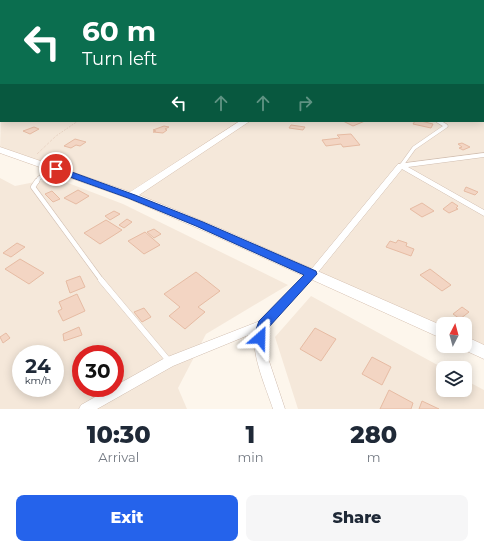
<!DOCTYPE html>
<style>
body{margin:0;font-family:Montserrat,sans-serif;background:#f6f6f7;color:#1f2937;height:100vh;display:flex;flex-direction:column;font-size:15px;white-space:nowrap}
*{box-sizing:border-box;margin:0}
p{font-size:13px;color:#747a83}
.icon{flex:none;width:22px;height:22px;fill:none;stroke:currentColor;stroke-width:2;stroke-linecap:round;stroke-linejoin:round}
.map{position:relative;height:409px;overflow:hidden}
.side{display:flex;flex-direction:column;background:#fff;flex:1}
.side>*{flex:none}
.banner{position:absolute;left:0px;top:0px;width:484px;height:122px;box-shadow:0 2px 10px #0003;background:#0b6e4f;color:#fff;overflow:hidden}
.needle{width:26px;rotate:6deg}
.buttons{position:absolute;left:436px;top:317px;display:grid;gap:8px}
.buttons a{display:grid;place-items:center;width:36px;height:36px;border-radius:8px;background:#fff;box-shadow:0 2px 10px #0003;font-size:20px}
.speed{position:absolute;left:12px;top:345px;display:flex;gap:8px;font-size:20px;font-weight:700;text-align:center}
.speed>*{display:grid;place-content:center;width:52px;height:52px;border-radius:50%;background:#fff;box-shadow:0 2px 10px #0003;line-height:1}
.speed small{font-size:10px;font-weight:400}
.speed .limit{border:6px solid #d22;background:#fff;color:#111}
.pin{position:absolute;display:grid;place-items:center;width:34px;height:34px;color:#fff;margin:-17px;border:2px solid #fff;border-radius:50%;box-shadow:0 1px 4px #0007}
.me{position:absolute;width:44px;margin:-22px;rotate:25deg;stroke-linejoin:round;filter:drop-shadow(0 0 3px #0008)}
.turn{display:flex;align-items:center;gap:14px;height:84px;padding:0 16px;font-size:18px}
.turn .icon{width:52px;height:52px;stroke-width:2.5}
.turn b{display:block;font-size:28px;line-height:34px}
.lanes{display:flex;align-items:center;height:38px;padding:0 16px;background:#0003;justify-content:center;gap:20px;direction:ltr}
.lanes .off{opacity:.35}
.eta{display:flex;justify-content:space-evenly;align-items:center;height:68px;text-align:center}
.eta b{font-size:24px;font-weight:800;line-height:28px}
.primary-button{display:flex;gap:8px;margin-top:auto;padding:8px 16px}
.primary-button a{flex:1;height:46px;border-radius:8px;background:#2563eb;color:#fff;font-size:16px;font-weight:800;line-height:46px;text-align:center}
.primary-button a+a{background:#f6f6f7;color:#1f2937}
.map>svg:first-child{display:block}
</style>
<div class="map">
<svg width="484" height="409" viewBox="0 0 484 409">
<rect width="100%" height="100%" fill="#fdf6ec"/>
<path fill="#f5e8da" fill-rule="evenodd" d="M7,0H484V352L465,343V324H443V333L213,230L0,150L1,115V121H483V1Z
M0,178L15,186L55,178L123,204L288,285L206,334L178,388L187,409H0ZM21,354H55V388H21ZM81,354H115V388H81Z
M311,296L443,368V390H465V380L484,390V409H298L275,337Z"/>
<path fill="#f3d5c3" stroke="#e6bba3" d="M343,121H365L353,126Z
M415,121H421L433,124L431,128L413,124Z
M291,125L305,127L303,130L289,128Z
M164,126L169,127L165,129L167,130L163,133L153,132L156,131L153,130Z
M34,127L39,129L30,134L23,131Z
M351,134L360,145L343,147L341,144L326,146L322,140L340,138L337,135Z
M75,139L86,142L80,146L76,145L71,148L64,146Z
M462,143L470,147L463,150L459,148L462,147L458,144Z
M466,187L478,192L475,195L464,191Z
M78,190L89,196L76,204L64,198Z
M52,191L60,199L53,202L45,194Z
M452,202L458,206L456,208L458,209L449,213L443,209Z
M422,203L434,211L422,217L410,209Z
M114,211L120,214L110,220L105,216Z
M127,219L132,222L124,228L119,225Z
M106,220L122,230L100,244L84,233Z
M154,229L161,234L154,238L147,232Z
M145,232L160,245L144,254L128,241Z
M398,240L407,243L406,246L414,249L411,256L386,247L390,241L396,243Z
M17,243L25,247L11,257L3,253Z
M20,259L44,273L29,284L5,269Z
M430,269L451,285L442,291L420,275Z
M196,272L220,291L198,307L205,312L185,329L169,316L180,307L164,294Z
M80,276L85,287L70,293L66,281Z
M77,294L85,311L63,321L58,311L62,309L59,302Z
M462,307L469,312L460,319L453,314Z
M144,308L151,317L142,322L134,312Z
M79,327L82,335L64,341L63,334Z
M315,328L336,339L321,361L300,349Z
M6,333L10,338L3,343L0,337Z
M372,357L391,367L382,385L362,374Z
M389,390L413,403L411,409H380Z
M422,401L439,409H419Z"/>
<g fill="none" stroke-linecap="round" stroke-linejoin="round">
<g stroke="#d1beb0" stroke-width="2.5">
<path id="lane-far3" d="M365,0L367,1
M436,0H446
M458,0L460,1"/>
</g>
<g stroke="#d1beb0" stroke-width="4.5">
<path id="lane-far2" d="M401,166L414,148L446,126L438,121
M37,182L39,178L56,169"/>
</g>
<g stroke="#d1beb0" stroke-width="5.5">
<path id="lane-far1" d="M37,181L33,187L102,281"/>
</g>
<g stroke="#d1beb0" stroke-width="6">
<path id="lane" d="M101,280L169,361"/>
</g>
<g stroke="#d1beb0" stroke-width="1">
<path id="street" d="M388,0H393L394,1H389Z
M479,0H484V2Z
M483,81L484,82V86L483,85Z
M0,113H1L0,118Z
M484,153V157L408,167L484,210V216L402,169L315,276L269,326L264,338L267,355L285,409H273C267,390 249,350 256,332L173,366L97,409H79L81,405L111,388H115V386L165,358L260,321L309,272L398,164Z"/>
</g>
<g stroke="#d6c0b0" stroke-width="1">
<path id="secondary" d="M239,0H244V1H239Z
M240,121H250L139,195L217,227L443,326V339L209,233L127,198L0,153V147L130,192Z
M465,336L484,345V359L460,348L459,346H465Z"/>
</g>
<path stroke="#d9b8a5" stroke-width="1" stroke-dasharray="0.5 1.5" stroke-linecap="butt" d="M37,154L56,136L78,121"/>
<use href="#lane-far3" stroke="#fff" stroke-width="2"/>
<use href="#lane-far2" stroke="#fff" stroke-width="3.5"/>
<use href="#lane-far1" stroke="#fff" stroke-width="4.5"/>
<use href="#lane" stroke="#fff" stroke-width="5.5"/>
<use href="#street" fill="#fff" fill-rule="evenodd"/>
<use href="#secondary" fill="#fff" fill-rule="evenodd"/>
</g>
<path fill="#2563eb" stroke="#184099" d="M53,167H58L135,195L203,222L316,271L317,274L269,327L264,341L260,343L255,341L253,338L259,321L304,275L196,226L128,198L53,171L51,169Z"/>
</svg>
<div class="buttons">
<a><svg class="needle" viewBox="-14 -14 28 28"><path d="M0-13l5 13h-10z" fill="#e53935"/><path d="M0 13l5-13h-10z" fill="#747a83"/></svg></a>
<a><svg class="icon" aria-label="layers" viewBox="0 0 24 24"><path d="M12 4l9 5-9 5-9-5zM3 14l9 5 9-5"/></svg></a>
</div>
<div class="speed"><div>24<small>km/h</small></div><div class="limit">30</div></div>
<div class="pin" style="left:56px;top:169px;background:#d93025"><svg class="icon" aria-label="arrive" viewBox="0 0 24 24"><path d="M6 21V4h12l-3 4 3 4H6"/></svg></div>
<svg class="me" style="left:260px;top:338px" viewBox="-20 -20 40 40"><path d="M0-17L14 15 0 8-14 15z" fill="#2563eb" stroke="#fff" stroke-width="4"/></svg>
<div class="banner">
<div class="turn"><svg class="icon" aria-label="left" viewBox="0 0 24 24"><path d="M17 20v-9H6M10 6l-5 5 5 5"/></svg><div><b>60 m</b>Turn left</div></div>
<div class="lanes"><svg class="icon" aria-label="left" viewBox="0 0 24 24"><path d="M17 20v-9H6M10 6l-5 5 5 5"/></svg><svg class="icon off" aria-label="ahead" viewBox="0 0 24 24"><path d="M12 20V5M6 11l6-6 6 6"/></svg><svg class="icon off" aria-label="ahead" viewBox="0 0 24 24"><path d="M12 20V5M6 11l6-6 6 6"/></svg><svg class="icon off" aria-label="right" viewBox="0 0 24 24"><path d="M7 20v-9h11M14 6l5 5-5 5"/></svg></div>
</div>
</div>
<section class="side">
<div class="eta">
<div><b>10:30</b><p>Arrival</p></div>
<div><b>1</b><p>min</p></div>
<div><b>280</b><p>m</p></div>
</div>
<div class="primary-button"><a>Exit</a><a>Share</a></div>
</section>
